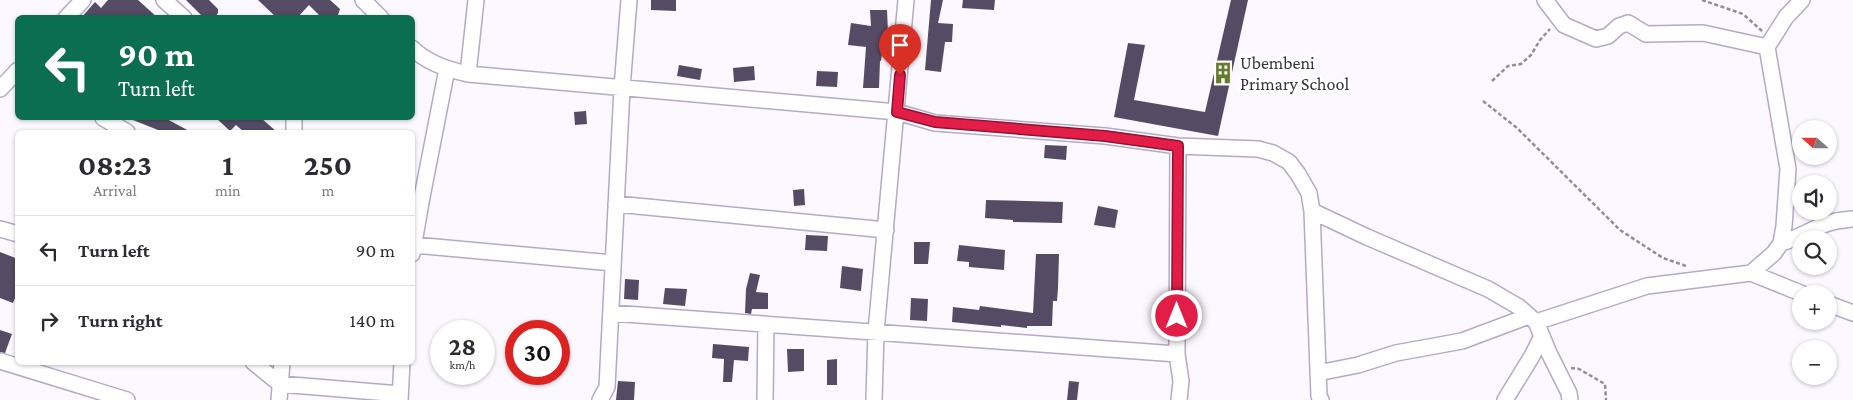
<!DOCTYPE html>
<meta charset="utf-8">
<style>
body{margin:0;font-family:"Crimson Pro",serif;background:#f7f7f7;color:#2b2b33;height:100vh;display:flex;flex-direction:column;font-size:19px;white-space:nowrap}
*{box-sizing:border-box;margin:0}
p{font-size:16px;color:#7c7c81}
.icon{flex:none;width:28px;height:28px;fill:none;stroke:currentColor;stroke-width:2;stroke-linecap:round;stroke-linejoin:round}
.map{position:relative;flex:1;overflow:hidden}
.side{position:absolute;left:15px;top:130px;width:400px;height:235px;display:flex;flex-direction:column;background:#fff;border-radius:8px;box-shadow:0 1px 4px #0004}
.side>*{flex:none}
.banner{position:absolute;left:15px;top:15px;width:400px;height:105px;border-radius:8px;box-shadow:0 1px 4px #0004;background:#0b6e4f;color:#fff;overflow:hidden}
.needle{width:32px;rotate:291deg}
.fabs{position:absolute;left:1792px;top:120px;display:grid;gap:10px}
.fabs a{display:grid;place-items:center;width:45px;height:45px;border-radius:50%;background:#fff;box-shadow:0 1px 4px #0004;font-size:25px}
.speed{position:absolute;left:430px;top:320px;display:flex;gap:10px;font-size:25px;font-weight:700;text-align:center}
.speed>*{display:grid;place-content:center;width:65px;height:65px;border-radius:50%;background:#fff;box-shadow:0 1px 4px #0004;line-height:1}
.speed small{font-size:12px;font-weight:400}
.speed .limit{border:8px solid #d22;background:#fff;color:#111}
.pin{position:absolute;display:grid;place-items:center;width:42px;height:42px;color:#fff;margin:-51px -21px;border-radius:50% 50% 50% 0;rotate:-45deg;box-shadow:0 0 5px #0007}
.pin .icon{rotate:45deg}
.me{position:absolute;width:55px;margin:-28px;rotate:0deg;stroke-linejoin:round;filter:drop-shadow(0 0 4px #0008)}
.turn{display:flex;align-items:center;gap:18px;height:105px;padding:0 20px;font-size:22px}
.turn .icon{width:65px;height:65px;stroke-width:2.5}
.turn b{display:block;font-size:35px;line-height:42px}
.eta{display:flex;justify-content:space-evenly;align-items:center;height:85px;text-align:center}
.eta b{font-size:30px;font-weight:700;line-height:35px}
ul{padding:0;list-style:none}
li{display:flex;align-items:center;gap:15px;height:70px;padding:0 20px;border-top:1px solid #e1e1e2}
li div{flex:1}
li b{display:block;font-size:19px}
li em{font-style:normal}
.map>svg:first-child{display:block}
</style>
<div class="map">
<svg width="1853" height="400" viewBox="0 0 1853 400">
<rect width="100%" height="100%" fill="#fbf8ff"/>
<path fill="#554b65" d="M108,0H138L158,18H81L95,2L101,8Z
M186,0H209L218,9V13L214,18H204Z
M258,0H330L340,9L337,18H322L309,5L297,18H277Z
M651,0H676V11L651,10Z
M931,0H943L938,23L953,24L952,42H945L941,72L925,70Z
M963,0H995L994,10L962,8Z
M1231,0H1248L1218,136L1114,117L1128,43L1145,45L1134,100L1205,112Z
M870,10H887L888,32L885,33L881,61H880L879,88H863L866,47L848,45L851,23L871,26Z
M679,65L702,69L700,80L677,76Z
M754,66L755,80L734,82L733,68Z
M817,71L838,72L837,87L816,86Z
M586,111L587,124L575,125L574,112Z
M128,118H165L191,132H163Z
M216,118H261L277,132H244L236,125L230,131Z
M1045,145L1067,146L1066,160L1044,158Z
M804,189L805,205L794,206L793,190Z
M986,200L1063,202L1062,223L1013,222V220L985,218Z
M1098,206L1118,210L1115,228L1094,225Z
M806,235L828,236L827,251L805,250Z
M914,242H930L928,264H914Z
M959,245L1005,250L1004,270L969,267V262L957,261Z
M0,252L18,259V299L15,298L13,303L0,298Z
M1036,254H1059L1058,288L1057,301H1053L1052,326H1027V328L1001,325V327L952,322L953,307L979,310L980,306L1033,313Z
M842,266L863,269L861,291L840,288Z
M750,273L760,275L756,292L768,293V309H752L751,314L745,313L746,289Z
M625,279L639,280L638,300L624,299Z
M665,288L687,289L685,306L663,304Z
M911,298L928,299L927,321L910,320Z
M0,330L12,334L5,353L0,352Z
M713,344L749,347L748,361L734,360L732,382H723L724,359L712,358Z
M787,349H804V371L788,372Z
M837,359V385H827V360Z
M618,381L635,382L634,400H616Z
M1069,381L1079,382L1077,400H1067Z"/>
<g fill="none" stroke-linecap="round" stroke-linejoin="round">
<g stroke="#b5a9c8" stroke-width="18">
<path id="street" d="M164,0L184,18
M363,0L381,18
M1545,0L1564,25L1596,39L1608,36L1619,26L1628,23L1646,34L1703,33L1767,47
M66,18L83,0
M412,48C427,63 449,70 468,74L897,112L935,123L1105,136L1178,146L1258,149L1273,153L1289,162L1298,174L1309,193L1312,211L1367,237L1488,289L1519,307L1536,322L1549,353L1569,393L1570,400
M468,74L476,0
M0,89L18,70
M103,118L127,132
M294,132V118
M1178,146L1177,354L1181,381L1179,400
M616,204L886,230
M1312,211L1319,396L1321,400
M0,229L18,234
M1781,243C1800,238 1815,226 1833,222C1839,220 1847,220 1853,219
M414,245L613,263
M412,254L422,197L447,69
M1751,273L1774,253L1781,243L1784,226L1788,169L1767,47L1786,17L1802,0
M1829,304L1853,313
M611,313L1177,354
M1536,322L1647,286L1751,273L1803,294
M0,361L127,400
M253,362L280,384L400,394
M1318,373L1358,365L1396,353L1462,341L1529,316
M279,400L282,362
M400,400L402,362
M600,400L607,387L622,88L629,0
M765,400L766,324
M874,400L876,332L906,0
M1505,400L1532,356L1542,336"/>
</g>
<path stroke="#928e98" stroke-width="2.5" stroke-dasharray="4 2.5" stroke-linecap="butt" d="M1702,0L1743,14L1762,31
M1492,81L1508,66L1521,64L1531,55L1540,40L1550,29
M1483,101L1517,128L1620,230L1663,258L1686,266
M1571,368L1579,369L1605,384L1606,400"/>
<use href="#street" stroke="#fff" stroke-width="15"/>
</g>
<g fill="none" stroke-linecap="round" stroke-linejoin="round">
<g stroke="#92132f" stroke-width="12">
<path id="route" d="M900,75L897,112L935,122L1105,136L1178,146L1177,316"/>
</g>
<use href="#route" stroke="#e11d48" stroke-width="9"/>
</g>
<defs>
<g id="building-bare" transform="scale(1.725)"><path d="M-4-6H4V6H1V3H-1V6H-4ZM-2.5-4.3h1.7v1.8h-1.7ZM.8-4.3h1.7v1.8H.8ZM-2.5-1h1.7V.8h-1.7ZM.8-1h1.7V.8H.8Z" fill="#667b2b" stroke="#fff" stroke-width="2.5" paint-order="stroke"/></g>
</defs>
<g fill-rule="evenodd">
<use href="#building-bare" x="1223" y="73"/>
</g>
<g text-anchor="middle" dominant-baseline="central" stroke-width="5" stroke-linejoin="round" paint-order="stroke">
<g font-size="18" fill="#383340" stroke="#fff" text-anchor="start">
<text x="1240" y="63">Ubembeni<tspan x="1240" dy="21">Primary School</tspan></text>
</g>
</g>
</svg>
<div class="fabs">
<a><svg class="needle" viewBox="-14 -14 28 28"><path d="M0-13l5 13h-10z" fill="#e53935"/><path d="M0 13l5-13h-10z" fill="#7c7c81"/></svg></a>
<a><svg class="icon" aria-label="sound" viewBox="0 0 24 24"><path d="M4 9h4l5-4v14l-5-4H4zM17 9q2 3 0 6"/></svg></a>
<a><svg class="icon" aria-label="search" viewBox="0 0 24 24"><circle cx="10" cy="10" r="6"/><path d="M15 15l6 6"/></svg></a>
<a>+</a>
<a>−</a>
</div>
<div class="speed"><div>28<small>km/h</small></div><div class="limit">30</div></div>
<div class="pin" style="left:900px;top:75px;background:#d93025"><svg class="icon" aria-label="arrive" viewBox="0 0 24 24"><path d="M6 21V4h12l-3 4 3 4H6"/></svg></div>
<svg class="me" style="left:1177px;top:316px" viewBox="-20 -20 40 40"><circle r="17" fill="#e11d48" stroke="#fff" stroke-width="3"/><path d="M0-11L8 9 0 5-8 9z" fill="#fff"/></svg>
<div class="banner">
<div class="turn"><svg class="icon" aria-label="left" viewBox="0 0 24 24"><path d="M17 20v-9H6M10 6l-5 5 5 5"/></svg><div><b>90 m</b>Turn left</div></div>
</div>
<section class="side">
<div class="eta">
<div><b>08:23</b><p>Arrival</p></div>
<div><b>1</b><p>min</p></div>
<div><b>250</b><p>m</p></div>
</div>
<ul>
<li><svg class="icon" aria-label="left" viewBox="0 0 24 24"><path d="M17 20v-9H6M10 6l-5 5 5 5"/></svg><div><b>Turn left</b></div><em>90 m</em></li>
<li><svg class="icon" aria-label="right" viewBox="0 0 24 24"><path d="M7 20v-9h11M14 6l5 5-5 5"/></svg><div><b>Turn right</b></div><em>140 m</em></li>
</ul>
</section>
</div>
